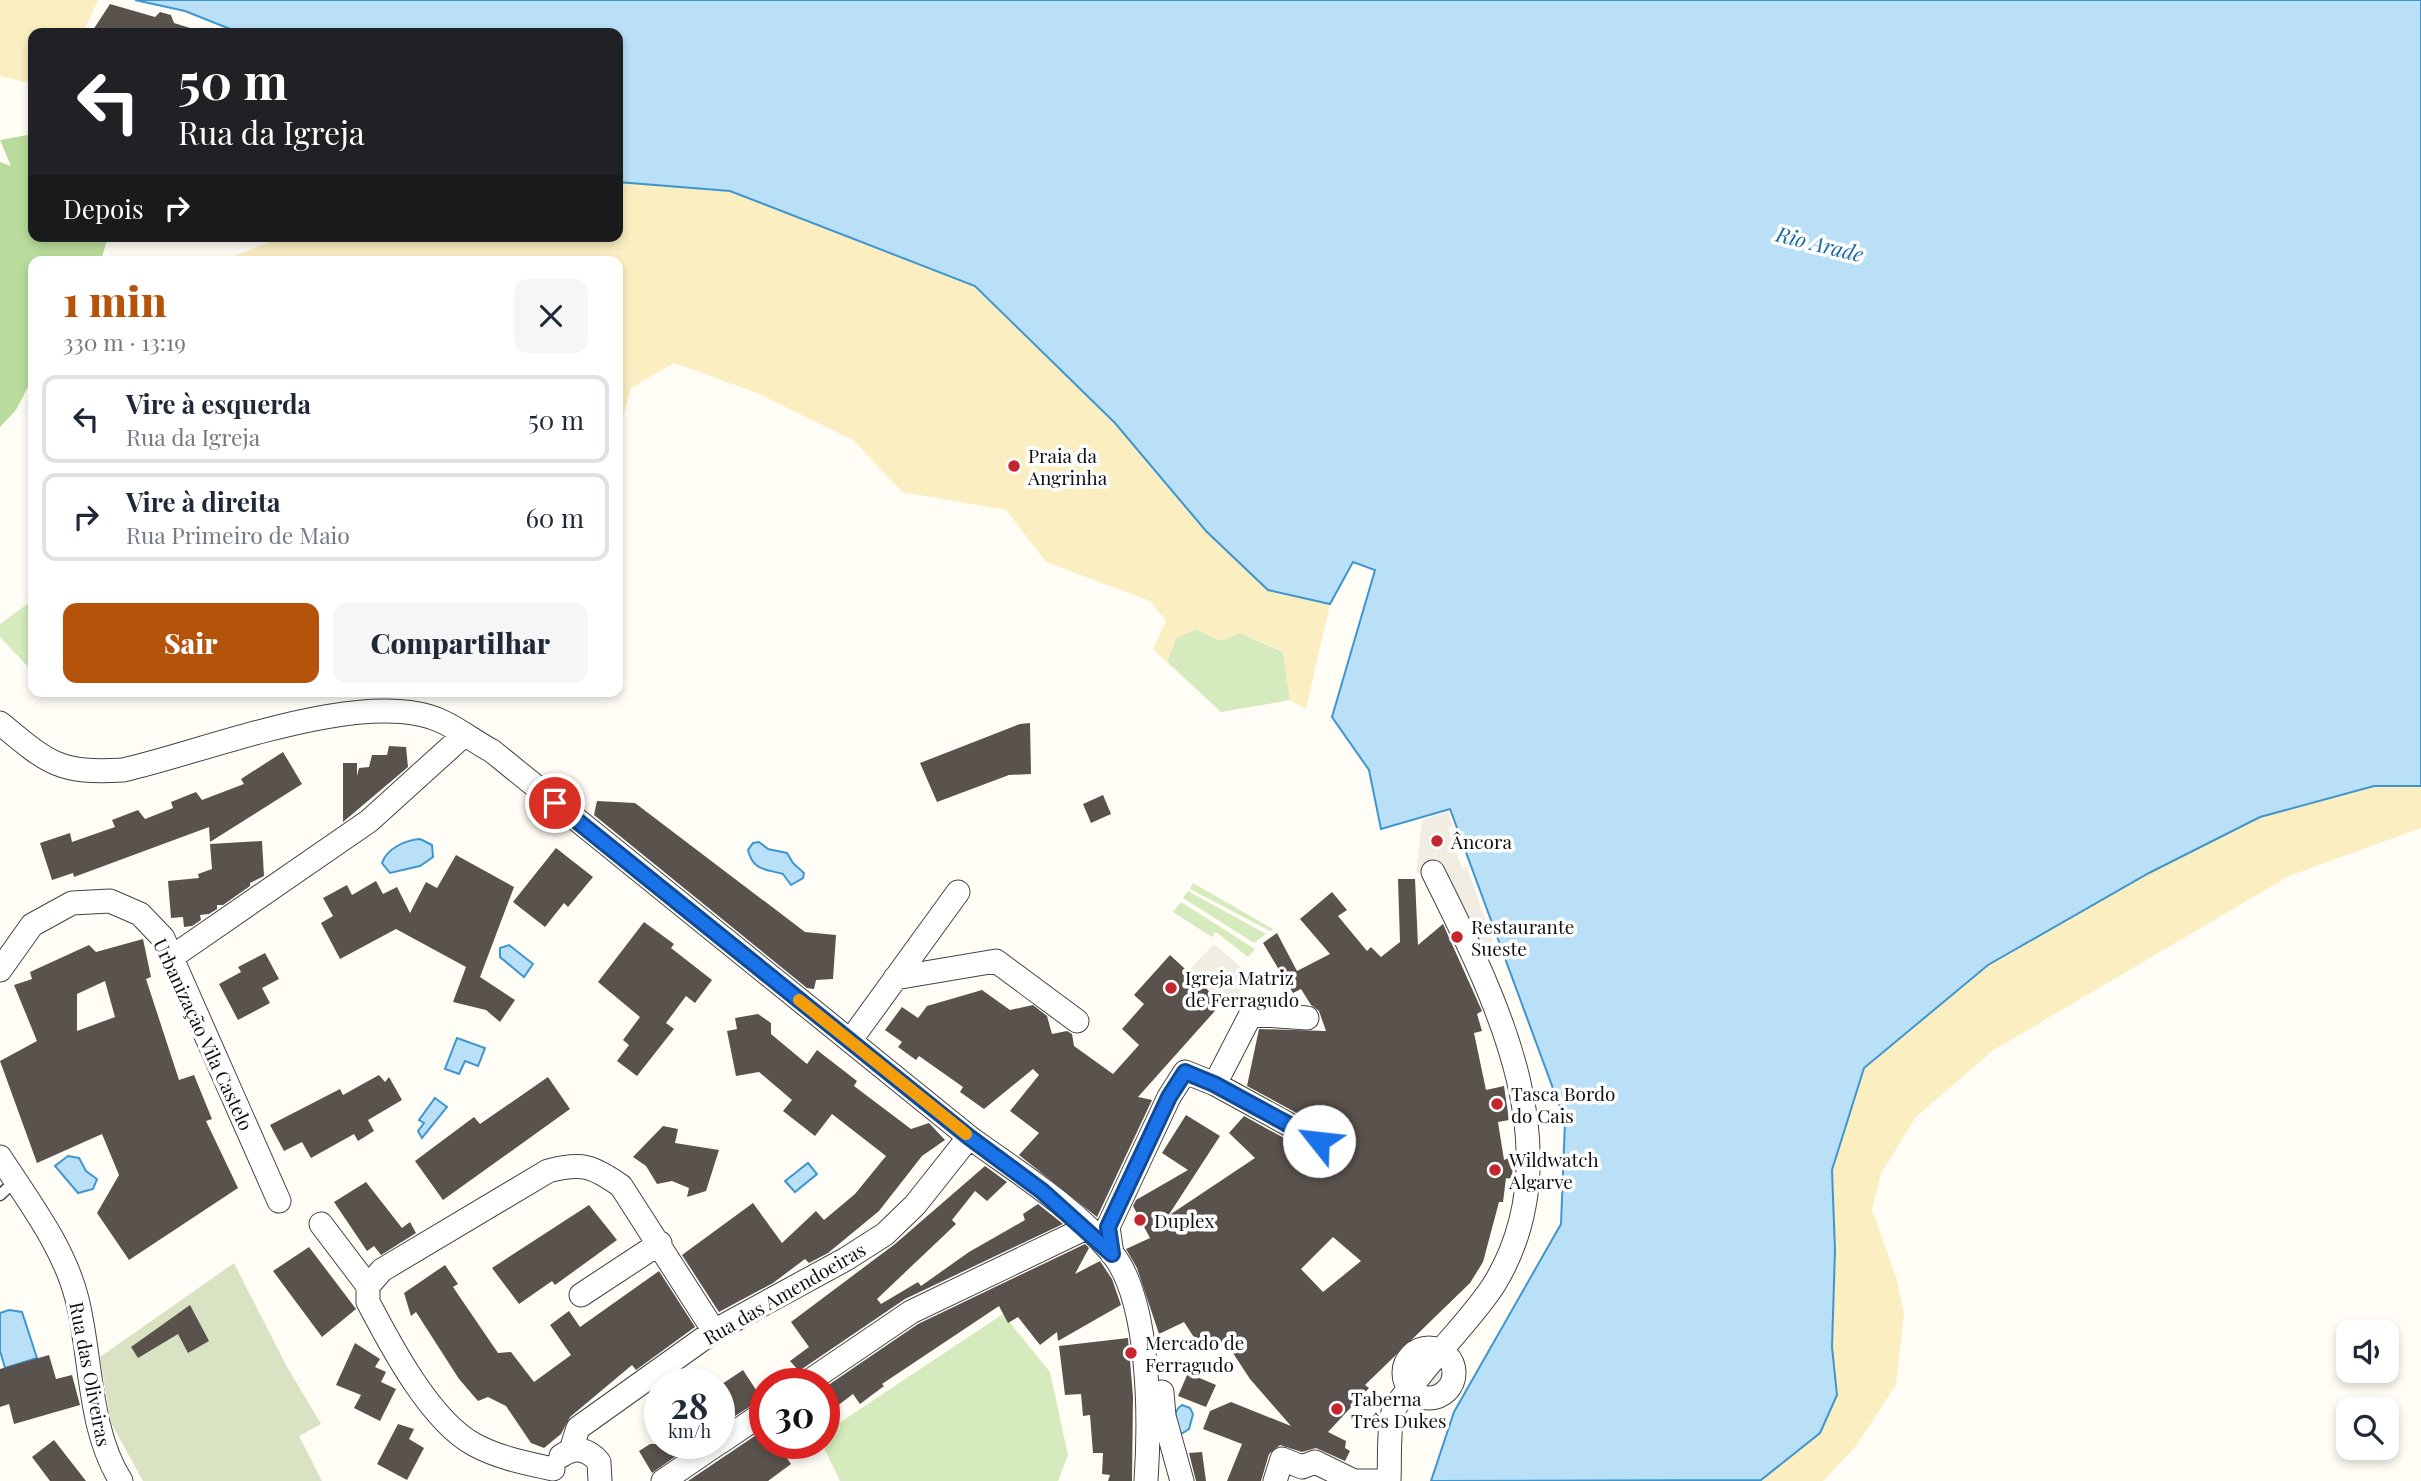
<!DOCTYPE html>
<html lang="pt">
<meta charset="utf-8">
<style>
body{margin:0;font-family:"Playfair Display",serif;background:#f6f6f7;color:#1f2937;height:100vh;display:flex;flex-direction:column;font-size:26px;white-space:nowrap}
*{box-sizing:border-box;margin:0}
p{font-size:23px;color:#747a83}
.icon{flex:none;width:38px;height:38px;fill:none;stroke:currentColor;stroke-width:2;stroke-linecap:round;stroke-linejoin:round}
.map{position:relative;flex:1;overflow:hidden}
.drawer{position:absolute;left:28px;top:256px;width:595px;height:441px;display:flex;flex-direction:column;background:#fff;border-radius:14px;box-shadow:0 4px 10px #0003}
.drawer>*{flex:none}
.top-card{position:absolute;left:28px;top:28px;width:595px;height:214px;border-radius:14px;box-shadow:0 4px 10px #0003;background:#202124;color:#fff;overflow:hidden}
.controls{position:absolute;left:2336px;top:1320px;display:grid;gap:14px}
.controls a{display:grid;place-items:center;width:63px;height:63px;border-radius:14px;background:#fff;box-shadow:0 4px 10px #0003;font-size:35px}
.speed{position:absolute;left:644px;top:1368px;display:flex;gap:14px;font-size:35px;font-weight:700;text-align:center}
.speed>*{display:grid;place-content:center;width:91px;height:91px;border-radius:50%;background:#fff;box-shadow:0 4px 10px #0003;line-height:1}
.speed small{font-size:18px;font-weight:400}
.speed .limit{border:10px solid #d22;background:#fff;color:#111}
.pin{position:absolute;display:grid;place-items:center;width:60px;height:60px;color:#fff;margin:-30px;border:4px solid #fff;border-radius:50%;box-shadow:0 2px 7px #0007}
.me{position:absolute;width:77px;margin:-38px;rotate:299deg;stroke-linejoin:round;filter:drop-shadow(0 0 5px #0008)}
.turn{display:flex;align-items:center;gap:24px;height:147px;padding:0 35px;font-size:32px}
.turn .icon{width:91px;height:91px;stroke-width:2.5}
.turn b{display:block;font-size:49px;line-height:60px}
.then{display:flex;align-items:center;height:66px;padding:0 35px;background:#0003;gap:14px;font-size:26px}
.round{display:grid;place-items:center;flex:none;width:74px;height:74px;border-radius:14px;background:#f6f6f7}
.overview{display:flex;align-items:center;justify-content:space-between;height:119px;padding:0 35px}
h1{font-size:42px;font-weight:800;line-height:52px;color:#b45309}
.action{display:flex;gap:14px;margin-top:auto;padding:14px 35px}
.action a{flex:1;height:80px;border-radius:14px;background:#b45309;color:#fff;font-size:28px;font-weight:800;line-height:80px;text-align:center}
.action a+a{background:#f6f6f7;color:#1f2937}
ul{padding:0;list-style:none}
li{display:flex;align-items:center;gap:21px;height:88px;margin:0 14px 10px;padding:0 21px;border:4px solid #e0e1e3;border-radius:14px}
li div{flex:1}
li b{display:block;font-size:26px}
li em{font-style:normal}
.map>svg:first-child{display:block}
</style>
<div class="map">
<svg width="2421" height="1481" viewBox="0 0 2421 1481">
<rect width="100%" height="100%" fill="#fffdf5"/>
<path fill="#d5ebbd" d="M33,600V671H32L0,637V624Z
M1195,629L1221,640L1240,633L1283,652L1290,700L1221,712L1167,662L1176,638Z
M1193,883L1273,929L1270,931L1190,889Z
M1188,891L1266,934L1254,943L1183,898Z
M1181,902L1255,949L1248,957L1216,932L1212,937L1173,912Z
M1003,1314L1050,1372L1068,1455L1058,1481H840L822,1444H824V1433Z"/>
<path fill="#b9dc9c" d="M33,134V236H108L101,261H33V377L16,410L0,427V162L11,166L0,140Z"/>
<path fill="#fbeec1" d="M0,0H98L83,33H33V84L0,76Z
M618,182L730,191L975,286L1115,423L1206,530L1268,590L1330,604L1306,709L1290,700L1283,651L1240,633L1221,641L1195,629L1176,638L1167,662L1153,649L1166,621L1150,601L1046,562L1006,510L902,492L853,440L757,393L674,363L631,388L618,435V261H222L270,242L276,236H618Z
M2374,786H2421V828L2289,876L1992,1051L1915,1118L1881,1174L1872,1210L1896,1277L1904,1313L1896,1385L1855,1447L1823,1481H1759L1820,1433L1837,1395L1832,1347L1835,1250L1832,1170L1864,1068L1988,965L2149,873L2260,817Z"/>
<path fill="#d9e3c4" d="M234,1263L286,1365L321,1424L299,1436L322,1481H143L111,1423L100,1357Z"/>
<path fill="#f1ede2" d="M1448,812L1453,826L1448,828L1462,868L1467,867L1494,945L1476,951L1444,868L1433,872L1416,873L1422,820Z
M1214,944L1251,976L1229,1006L1188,971Z
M1404 1373a25 25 0 1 1 50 0a25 25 0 1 1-50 0Z"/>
<path fill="#b9e0f7" stroke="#3f96cf" stroke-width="2" d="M135,0H2421V786H2374L2260,817L2149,873L1988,965L1864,1068L1832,1170L1835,1250L1832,1347L1837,1395L1820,1433L1761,1480L1431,1481L1454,1412L1561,1224L1565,1121L1450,809L1381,829L1369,770L1332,717L1375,570L1353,562L1330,604L1268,590L1206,531L1115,423L975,286L730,191L618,182V33H240L185,11Z
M420,839L432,845L433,857L420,866L390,873L382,863C387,848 406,840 420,839Z
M759,842L768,849L787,853L793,863L804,873L803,878L791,885L783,874C766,869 753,871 748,850L753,843Z
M509,945L533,964L524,977L500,957V948Z
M457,1038L485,1048L478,1066L465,1061L459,1074L445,1069Z
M435,1098L447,1107L422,1138L418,1131L424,1123L419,1120Z
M68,1156L79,1158L86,1171L97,1179L93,1189L78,1193L55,1166Z
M808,1163L817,1174L795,1192L785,1181Z
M9,1310L22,1312L37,1358L5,1368L0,1351V1313Z
M1182,1405L1190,1408L1193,1414L1189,1429L1181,1434C1175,1425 1171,1412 1182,1405Z"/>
<path fill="#5a524d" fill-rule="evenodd" d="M110,4L155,17L160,12L171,15L174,23L193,29L192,33H91Z
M1030,723L1031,774L1009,775L937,802L920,763L1020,724Z
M389,746L406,747L408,767L343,822V763H357V776L359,768L369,767L372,755H387Z
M283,752L302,784L210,842L209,827L74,877L73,873L52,880L40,843L70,833L72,842L115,827L112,820L138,810L145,819L173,808L171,802L196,792L202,800L244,784L241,779Z
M1103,795L1111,814L1091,823L1083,804Z
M597,801L635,803L805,932L836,935L833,979L816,980L814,989L807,988L594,815Z
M262,841L264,876L250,883V886L223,905H217V909L209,914L200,915L201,920L192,926L184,927L183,917L171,918L168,881L199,878L198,874L212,869L210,844Z
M556,848L593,877L568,907L564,903L545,927L513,902Z
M456,855L514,887L480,977L515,1000L500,1022L486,1010L453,1002L466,967L396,929L340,959L321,923L333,916L323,898L347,885L352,895L376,881L383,894L397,887L410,913L426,882L437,888Z
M1398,879H1415L1418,945L1443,924L1482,1011L1477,1014L1482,1031L1474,1033L1486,1090L1504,1086L1509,1120L1498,1122L1504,1160L1513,1156L1512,1179L1506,1178L1503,1202H1499L1483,1262L1470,1283L1365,1385L1369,1388L1328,1432L1346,1441L1345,1448L1350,1451L1345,1461L1316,1448L1302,1452L1280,1445L1269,1454L1261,1481H1227L1242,1444L1203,1429L1210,1411L1231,1402L1291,1426L1250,1379L1225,1341L1203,1351L1184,1322L1159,1334L1137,1268L1126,1249L1150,1238L1133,1206L1136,1200L1188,1170L1162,1153L1186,1115L1220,1136L1168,1216L1255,1158L1229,1133L1244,1116L1313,1154L1326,1153L1331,1148L1333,1140L1326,1129L1247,1086L1259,1029L1326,1031L1319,1011L1311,1005L1301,989L1293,993L1263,943L1277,933L1297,971L1330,954L1300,919L1332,892L1347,910L1338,916L1367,951L1371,947L1381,957L1400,942ZM1333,1237L1361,1261L1323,1292L1301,1269Z
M644,922L674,944L671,948L712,980L695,1003L686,996L666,1023L674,1029L637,1076L617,1061L629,1045L623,1040L640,1017L598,982Z
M143,939L151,977L146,979L179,1080L194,1075L212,1119L206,1121L238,1188L129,1260L97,1213L119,1175L102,1134L37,1163L0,1061L37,1041L14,985L32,979L30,972L89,945L96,952ZM105,981L115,1017L77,1031V994Z
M265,953L279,979L262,988L270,1003L238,1020L219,984L241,972L238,967Z
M1170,955L1222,1003L1138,1097L1152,1100L1097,1217L1019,1155L1039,1133L1010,1111L1039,1075L1033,1069L984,1109L960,1092L963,1087L919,1056L916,1060L898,1047L902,1042L885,1030L902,1007L918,1018L927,1006L982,990L1010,1010L1033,1005L1047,1016L1052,1034L1067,1031L1072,1034L1074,1046L1113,1074L1139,1045L1122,1029L1144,1004L1134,995Z
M758,1014L771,1023V1034L807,1064L817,1050L857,1081L854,1086L911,1129L929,1123L945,1140L922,1156L879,1211L828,1253L809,1263L805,1259L773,1283L719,1312L682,1255L753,1203L782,1243L816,1211L824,1220L855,1194L886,1156L832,1114L815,1136L783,1111L792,1100L759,1072L736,1076L727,1031L737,1029L735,1018Z
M379,1075L385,1082L389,1077L402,1100L368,1120L374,1131L358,1141L354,1134L311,1158L302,1142L284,1151L270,1125L340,1089L343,1095Z
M548,1077L570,1109L443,1200L415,1161L474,1117L480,1124Z
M663,1126L678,1129L675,1143L719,1150L706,1191L687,1197L689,1188L672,1181L657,1184L646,1166L633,1157Z
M985,1166L1007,1182L987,1201L975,1191L952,1220L956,1224L877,1299L881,1304L918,1282L921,1286L969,1252L1025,1220L1023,1214L1038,1204L1063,1224L905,1299L799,1371L790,1361L809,1347L791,1322L895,1244Z
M366,1182L402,1228L410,1222L416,1233L381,1255L374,1246L367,1251L334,1202Z
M589,1205L617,1240L555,1285L552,1281L519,1304L492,1268Z
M1085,1244L1089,1248L1075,1274L1100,1261L1112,1279L1121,1305L1058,1341L1057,1332L1040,1345L1018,1317L1008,1323L999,1306L882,1384L884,1386L860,1404L853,1394L832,1410L824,1399V1388L918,1324Z
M309,1247L356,1309L322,1337L273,1271Z
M445,1265L458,1284L453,1287L498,1353L511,1352L534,1382L571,1355L550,1325L569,1311L580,1327L659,1271L695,1327L636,1370L632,1365L570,1417L561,1434L544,1448L531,1443L506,1406L488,1397L478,1401L459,1379L416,1312L411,1316L404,1293Z
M190,1305L209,1341L188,1353L178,1334L138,1358L131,1347Z
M1128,1338L1133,1396L1132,1481H1108L1110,1475L1102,1474L1103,1453H1093L1090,1415L1083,1416L1081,1394L1065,1395L1059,1346Z
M355,1343L380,1359L375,1367L386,1372L381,1382L396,1389L380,1421L354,1408L361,1395L336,1385Z
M49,1355L56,1379L72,1375L80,1405L14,1424L9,1404L0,1407V1369Z
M743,1370L762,1399L719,1426V1386Z
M1188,1373L1216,1385L1206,1407L1178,1396Z
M398,1424L414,1429L409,1439L424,1448L407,1480L377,1464Z
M765,1429V1444H805L785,1455L791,1464L768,1481H688Z
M54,1440L86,1481H50L32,1457Z
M650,1444H693L652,1473L639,1451Z
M1202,1452L1206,1481H1196L1189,1453Z"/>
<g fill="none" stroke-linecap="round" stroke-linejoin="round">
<g stroke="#444" stroke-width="13">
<path id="lane" d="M0,1195L15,1181"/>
</g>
<g stroke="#444" stroke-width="25">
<path id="street" d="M0,723C48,763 59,774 123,770C204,752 365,686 441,721C459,729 475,742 492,751L969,1137C1017,1172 1073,1206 1111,1252C1151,1299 1150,1422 1146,1481
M172,957L369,821L464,735
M0,970L32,925L72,903L110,901L140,914L163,938L279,1201
M895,978L996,961L1077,1021
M850,1041L958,892
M1215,1084L1319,1141
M0,1157C29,1202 64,1247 77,1299C92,1359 88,1429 121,1481
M321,1224L368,1286
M1112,1254L1108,1227L1169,1097L1185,1072L1215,1084L1251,1014L1307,1018
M581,1295L660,1243
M1404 1373a25 25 0 1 1 50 0a25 25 0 1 1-50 0Z
M805,1384L911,1312L1086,1228
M1162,1392L1164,1416L1182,1481
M719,1443L765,1412
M571,1450L578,1428L714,1331L846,1259L885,1234L915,1205L969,1137
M561,1456C575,1446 588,1449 599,1462L600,1481
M553,1469C526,1463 499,1458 475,1445C431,1422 391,1346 368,1302V1286L382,1270L548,1171C582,1162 593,1166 621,1186L714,1331
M663,1481L717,1444
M1275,1481L1282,1459L1302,1467L1315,1462L1354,1481H1384
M1389,1481C1390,1462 1388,1429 1393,1412C1397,1402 1408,1390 1415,1382C1438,1351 1476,1314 1495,1283C1575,1150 1494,995 1433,872"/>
</g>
<use href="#lane" stroke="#fff" stroke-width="10"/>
<use href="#street" stroke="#fff" stroke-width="23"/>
</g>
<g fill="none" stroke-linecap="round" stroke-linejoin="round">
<g stroke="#114b97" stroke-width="18">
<path id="route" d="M555,803L969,1137L1042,1191L1112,1254L1108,1227L1169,1097L1185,1072L1214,1084L1319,1141"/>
</g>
<use href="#route" stroke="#1a73e8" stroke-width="12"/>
<path stroke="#f59e0b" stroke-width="12" d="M799,1000L966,1134"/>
</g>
<g fill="#c4262e" stroke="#fff" stroke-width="2.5">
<circle cx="1014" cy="466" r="7"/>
<circle cx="1437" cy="841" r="7"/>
<circle cx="1457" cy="937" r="7"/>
<circle cx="1171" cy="988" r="7"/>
<circle cx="1497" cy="1104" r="7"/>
<circle cx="1495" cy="1170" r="7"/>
<circle cx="1140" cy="1220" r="7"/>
<circle cx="1131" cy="1353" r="7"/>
<circle cx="1337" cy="1409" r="7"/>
</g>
<g text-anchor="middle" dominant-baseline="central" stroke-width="7" stroke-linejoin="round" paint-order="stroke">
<g font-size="19" fill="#111" stroke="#fff" text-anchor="start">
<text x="1028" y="455">Praia da<tspan x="1028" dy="22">Angrinha</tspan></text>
<text x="1451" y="841">Âncora</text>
<text x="1471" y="926">Restaurante<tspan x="1471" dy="22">Sueste</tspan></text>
<text x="1185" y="977">Igreja Matriz<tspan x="1185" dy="22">de Ferragudo</tspan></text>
<text x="1511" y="1093">Tasca Bordo<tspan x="1511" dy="22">do Cais</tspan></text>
<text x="1509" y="1159">Wildwatch<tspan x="1509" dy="22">Algarve</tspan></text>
<text x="1154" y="1220">Duplex</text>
<text x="1145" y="1342">Mercado de<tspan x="1145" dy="22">Ferragudo</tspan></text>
<text x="1351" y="1398">Taberna<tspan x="1351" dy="22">Três Dukes</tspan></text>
</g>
<g font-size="19" fill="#111" stroke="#fff">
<text transform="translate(204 1034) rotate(65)">Urbanização Vila Castelo</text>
<text transform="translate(784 1293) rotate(-30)">Rua das Amendoeiras</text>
<text transform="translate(91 1374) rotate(79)">Rua das Oliveiras</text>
</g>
<g font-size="21" font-style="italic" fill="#1768a6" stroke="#fff">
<text transform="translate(1820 243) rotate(14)">Rio Arade</text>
</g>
</g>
</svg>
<div class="controls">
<a><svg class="icon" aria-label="sound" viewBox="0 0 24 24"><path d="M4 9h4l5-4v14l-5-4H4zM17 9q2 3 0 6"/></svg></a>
<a><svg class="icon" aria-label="search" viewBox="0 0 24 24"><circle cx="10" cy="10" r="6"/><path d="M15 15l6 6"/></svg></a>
</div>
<div class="speed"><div>28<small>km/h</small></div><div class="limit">30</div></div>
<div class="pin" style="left:555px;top:803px;background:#d93025"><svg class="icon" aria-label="arrive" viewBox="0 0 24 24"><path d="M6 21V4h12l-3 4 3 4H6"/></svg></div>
<svg class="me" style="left:1319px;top:1141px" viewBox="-20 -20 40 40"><circle r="19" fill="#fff"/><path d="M0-13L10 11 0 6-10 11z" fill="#1a73e8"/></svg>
<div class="top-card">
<div class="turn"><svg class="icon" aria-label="left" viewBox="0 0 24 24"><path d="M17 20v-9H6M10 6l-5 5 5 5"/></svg><div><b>50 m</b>Rua da Igreja</div></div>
<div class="then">Depois<svg class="icon" aria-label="right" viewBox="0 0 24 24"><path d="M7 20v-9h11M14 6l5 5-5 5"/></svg></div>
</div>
<section class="drawer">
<div class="overview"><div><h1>1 min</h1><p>330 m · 13:19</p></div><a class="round"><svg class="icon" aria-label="close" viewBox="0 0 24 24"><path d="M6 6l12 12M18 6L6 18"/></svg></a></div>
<ul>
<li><svg class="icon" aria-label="left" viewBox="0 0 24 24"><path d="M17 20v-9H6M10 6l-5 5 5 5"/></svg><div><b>Vire à esquerda</b><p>Rua da Igreja</p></div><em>50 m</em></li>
<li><svg class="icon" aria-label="right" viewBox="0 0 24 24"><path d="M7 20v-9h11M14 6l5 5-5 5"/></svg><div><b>Vire à direita</b><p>Rua Primeiro de Maio</p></div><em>60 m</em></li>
</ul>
<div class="action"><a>Sair</a><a>Compartilhar</a></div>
</section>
</div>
